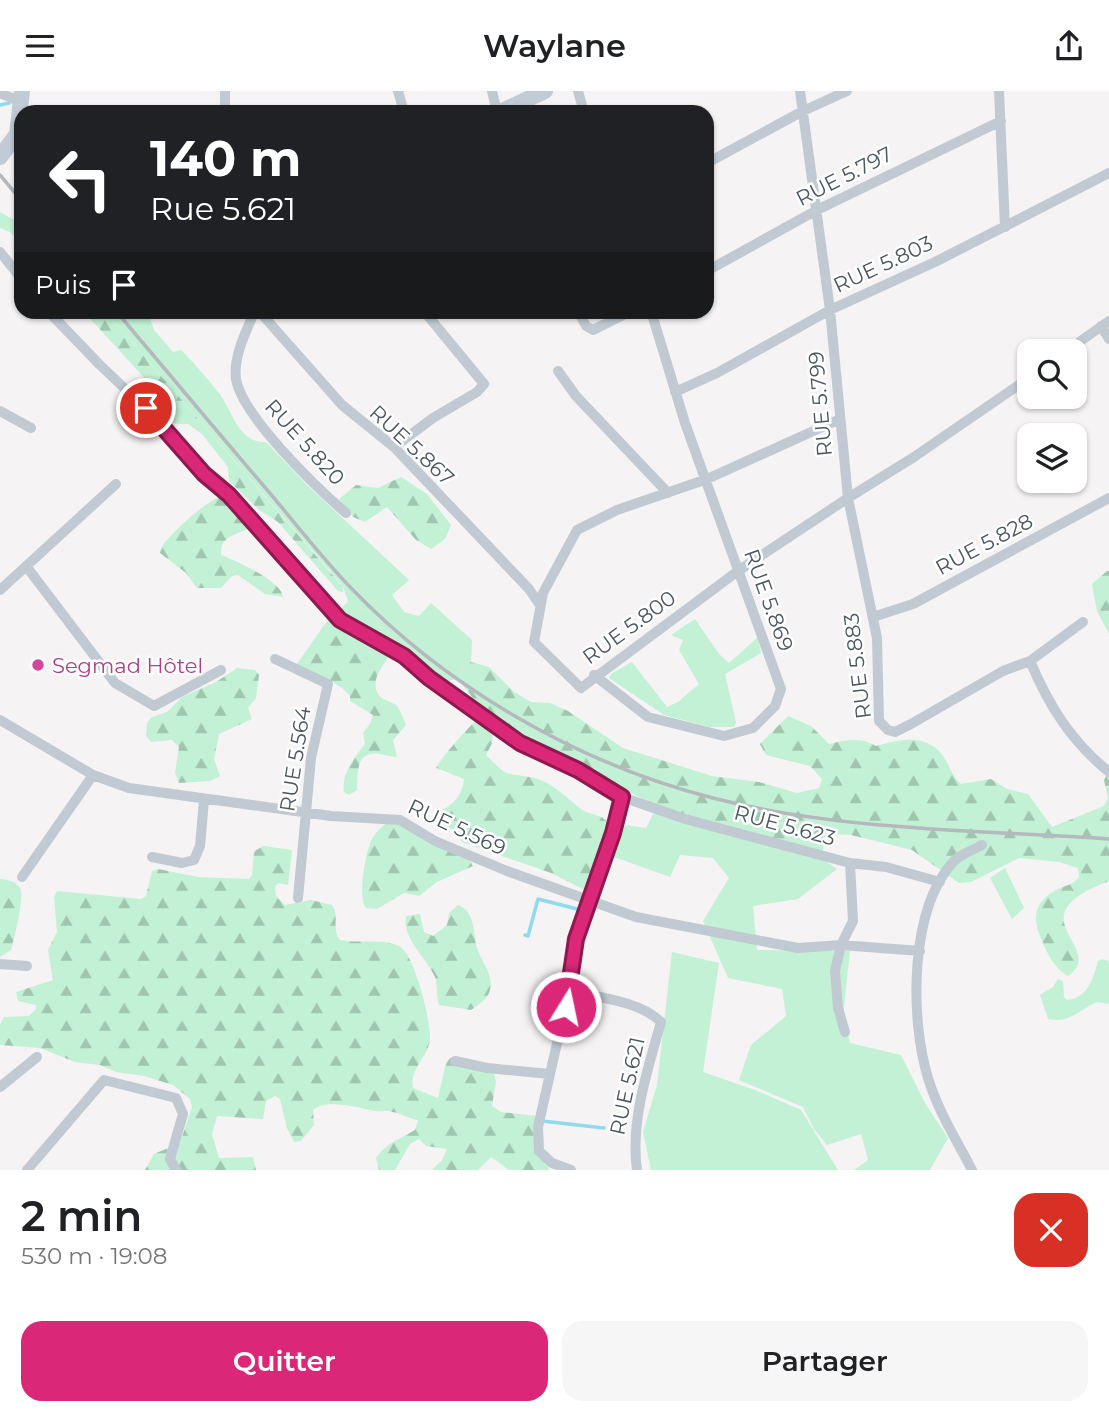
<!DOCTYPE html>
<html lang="fr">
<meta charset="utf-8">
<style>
body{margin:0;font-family:Montserrat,sans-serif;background:#f6f6f6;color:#202124;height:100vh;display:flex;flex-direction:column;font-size:26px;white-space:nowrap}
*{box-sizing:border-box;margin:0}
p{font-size:23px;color:#757577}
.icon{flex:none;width:38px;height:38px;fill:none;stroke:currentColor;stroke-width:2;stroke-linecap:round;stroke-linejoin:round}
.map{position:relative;height:1079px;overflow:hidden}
.details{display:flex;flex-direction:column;background:#fff;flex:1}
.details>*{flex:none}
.guide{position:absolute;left:14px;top:14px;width:700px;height:214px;border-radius:21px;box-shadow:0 2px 5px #0004;background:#202124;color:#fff;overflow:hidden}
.buttons{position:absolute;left:1017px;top:248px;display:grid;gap:14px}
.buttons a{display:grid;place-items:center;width:70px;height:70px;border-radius:14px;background:#fff;box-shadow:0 2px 5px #0004;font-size:35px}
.pin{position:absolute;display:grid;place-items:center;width:60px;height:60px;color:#fff;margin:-30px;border:4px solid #fff;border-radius:50%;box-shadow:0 2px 7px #0007}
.me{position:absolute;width:77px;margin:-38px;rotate:10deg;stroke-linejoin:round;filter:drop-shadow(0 0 5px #0008)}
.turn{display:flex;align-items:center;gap:24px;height:147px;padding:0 21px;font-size:32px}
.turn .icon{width:91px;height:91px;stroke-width:2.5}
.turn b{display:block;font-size:49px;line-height:60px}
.then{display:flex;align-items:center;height:66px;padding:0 21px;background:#0003;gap:14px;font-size:26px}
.round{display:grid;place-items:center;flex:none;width:74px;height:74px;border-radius:21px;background:#f6f6f6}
.headline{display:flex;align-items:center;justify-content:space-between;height:119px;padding:0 21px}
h1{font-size:42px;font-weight:600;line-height:52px}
.action{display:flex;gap:14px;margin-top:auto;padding:14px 21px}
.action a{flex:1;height:80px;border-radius:21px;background:#db2777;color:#fff;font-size:28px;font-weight:600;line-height:80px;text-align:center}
.action a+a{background:#f6f6f6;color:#202124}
header{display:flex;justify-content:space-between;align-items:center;height:91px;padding:0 21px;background:#fff;font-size:32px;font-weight:600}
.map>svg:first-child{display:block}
</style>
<header><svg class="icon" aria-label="menu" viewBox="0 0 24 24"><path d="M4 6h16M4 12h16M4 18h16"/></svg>Waylane<svg class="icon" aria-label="share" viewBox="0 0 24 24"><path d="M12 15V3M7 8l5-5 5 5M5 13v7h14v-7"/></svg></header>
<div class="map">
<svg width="1109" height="1079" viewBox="0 0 1109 1079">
<defs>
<pattern id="forest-firs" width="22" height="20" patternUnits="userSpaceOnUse" patternTransform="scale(1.75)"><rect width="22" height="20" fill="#c3f1d5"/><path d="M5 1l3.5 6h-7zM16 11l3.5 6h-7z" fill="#a0c6b0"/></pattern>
</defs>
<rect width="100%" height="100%" fill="#f5f3f3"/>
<path fill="#c3f1d5" d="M106,221H148L154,239L173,261L181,259C194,272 207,287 218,301C233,319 237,352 266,351L307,394L409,489L392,504L404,521L419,525L431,512L472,549L471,571L463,575L458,588L442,591L393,560V547L367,519L348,511L343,495Z
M695,528L719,563L729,572L758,546L761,562L725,583L736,631L734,636H709L664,624L609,587L611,583L632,571L667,616L678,611L699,593L679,559L683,549L671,544Z
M653,723L822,768L837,778L798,808L753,815L757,859L850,860L843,925L850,952L901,964L925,1012L948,1047L930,1079H854L868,1069L861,1043L827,1054L814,1038L803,1016L739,989L751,954L786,925L782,898L728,887L703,830L729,787L713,767L680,764L670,786L614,766L625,734L646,737Z
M1005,777L1024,817L1012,828L990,787Z
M672,861L719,872L703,981L755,999L801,1019L838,1079H651L643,1041L657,994Z
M1102,868L1109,870V913L1097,911C1079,919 1069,933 1048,928L1040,904L1053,896L1058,888L1063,890L1064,906L1067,909C1088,907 1093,888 1098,870Z"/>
<path fill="url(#forest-firs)" d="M0,121L21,133V152L10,141L0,137Z
M84,221H106L343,496V501L338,500L278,431L259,419L229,390L228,376L202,343L188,333C164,334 166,328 162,306Z
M401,386L427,403L451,434L445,448L431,458L416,449L387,416L365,431L353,426L339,408L356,394L378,397Z
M222,405L229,408L249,435L248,438C234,444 220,446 221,464C236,470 282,490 283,506L265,503L238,484L232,485L221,497H197L186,482L160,462C159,450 209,408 222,405Z
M1107,480H1109V543L1097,520L1092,493Z
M348,511L367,519L393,547C396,568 367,582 378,603C382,610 390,609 396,614C400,618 404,629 406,634L393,649L397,666C391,666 387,664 380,663C355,659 358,682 357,699L349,704L344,701C341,683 355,666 365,653L363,642L370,633L373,624L350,610V605C338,590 314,583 297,573L327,530Z
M471,571L489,576L514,601L531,611L550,612L568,620L623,657L712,685L759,691L797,702L819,697L822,688L810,675L766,664L760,653L788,625L811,635L829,653C845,649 861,646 876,655C899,648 927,642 943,665C950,675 951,684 961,693L991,688L1007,698L1028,703L1052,736L1104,715L1108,707L1104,689L1109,679V790C1011,827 1109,856 1068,885C1054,877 1048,864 1042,850C1032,828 1033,812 1056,799C1065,794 1072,795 1079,786L1078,777L1059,771L1019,767L971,791L959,792L912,759L851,744L831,743L824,750L822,768L653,723L655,714L564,668L483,620L458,588L463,575Z
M237,577L255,579L259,584L256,607L248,617L252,628L219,643L214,668L220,685L210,690L179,692L175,682L179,656L172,649L151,651L146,645L147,632L152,626L167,621L182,606L216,591Z
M476,630L493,641L492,652L486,664C493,670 499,679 507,682C520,686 532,684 545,691C559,698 568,708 581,718C590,725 602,722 609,733L592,796L587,800L551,782L462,751L454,739L435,732L433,724C451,714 461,710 464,688L436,677C442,666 467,637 476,630Z
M390,730C410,737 414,744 430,753C442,759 470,761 473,775L437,791L419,805L404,802L377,818L366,817C357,807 366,757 373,746C378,739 383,734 390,730Z
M264,755L292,759L288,794L278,792L275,796L276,805L285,814L311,809L332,814C340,825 331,837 340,849C359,853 381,847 399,855C414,861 431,931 430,948C429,965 409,978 413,997L438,1007L446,972L450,967L494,982L496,991L492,1015L501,1021L538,1025L541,1057L549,1079H509L491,1066L478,1079H432L442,1069L447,1058L426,1055L419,1048L410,1053L395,1079H379L376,1067C386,1052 401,1047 415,1039L418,1029C409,1028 401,1022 392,1021C387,1019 381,1021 376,1020C358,1017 328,1007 313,1019L314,1034L301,1050L294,1051L287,1037L280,1008L275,1005L266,1010L263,1028L217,1025L212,1043L219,1067L253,1066L256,1079H145L154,1063L180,1052L192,1016L190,1008L173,994L144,985L116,981L100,974L75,971L40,957L0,954V934L4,926L29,925L36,918V914L18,910L16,901L53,889L48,859L57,841L54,806L57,800L141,808L146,805L152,780L158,778L198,786L249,788L252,784L254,760Z
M0,788C8,789 16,790 20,797C25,805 14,849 11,859L0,866Z
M458,814C476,821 473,843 477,857C481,871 494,883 490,899C488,908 478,914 471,919L439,914C436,905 438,895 435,886C427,867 402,848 406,825L420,823L424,841L433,845L447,834L449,822Z"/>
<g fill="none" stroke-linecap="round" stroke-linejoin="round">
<path stroke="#90daee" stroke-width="3.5" d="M0,14L9,12
M525,844L528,845L538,808L585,820
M542,1030L604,1037"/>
<path stroke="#c1cad2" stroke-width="10" d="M225,0V21
M398,0L404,21
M492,0L497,21
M578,0L584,21
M800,0L830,219L848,407L914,366L1029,287
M999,0L1005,136
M0,2L21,11
M707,72L803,20L847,0
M0,161L21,187
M707,180L817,119L1001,30
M48,220L100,274L161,332L184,363L229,404L340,529L404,565L429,587L520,652L578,679L622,706L613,742L576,848L569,900C597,906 640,910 661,931C648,977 630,1031 637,1079
M255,220C246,240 233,266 236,288C242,325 317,397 346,422
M259,220L342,314L394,356L529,498L540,514
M578,220L586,235L593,239L631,220
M1101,235L1109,248
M1065,261L1109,230
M558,280L576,305L668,402
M675,301L717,282L830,219L935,171L1109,82
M0,320L31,337
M840,328L707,388L617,419L577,439L543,502L534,551L581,597L738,480L848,407L877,547L879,630L888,639L895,641L911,633L1003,580L1030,570L1083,531
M394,356L433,327L477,301L484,293L424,220
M26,475L115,592L154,615L221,579
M0,499L116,393
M873,526L913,513L1109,407
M275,568L328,593L311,667L298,807
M1030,570C1049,615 1071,650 1109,681
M594,584L648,626L724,645L753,637L775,615L781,598L685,332L651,220
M0,629L93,684L129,697L331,725L400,729L435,750L507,780L636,826L798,857L841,854L920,860
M622,706L685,728L850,772L886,776L940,791
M152,766L182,772L194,769L200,755L204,709
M22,786L93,684
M0,873L27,875
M845,941L838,917L835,880L841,854L853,830L850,772
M455,970L487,977L550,983L569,900
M550,983L538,1036L539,1060L552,1072L571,1079
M0,996L37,966
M27,1079L104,989L176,1007L183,1023L170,1068L176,1079
M972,1079C956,1048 938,1020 928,987C910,928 909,818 954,770C961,763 973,759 982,754"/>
<path stroke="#c1cbd6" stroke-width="16" d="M500,21L545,0
M0,66L17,43L22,0"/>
<path stroke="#b5b8bd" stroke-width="3.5" d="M0,84L21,109
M116,220C169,283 221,345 274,407C299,437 324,469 351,497C447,597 579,673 713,707C841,740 978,739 1109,748"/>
</g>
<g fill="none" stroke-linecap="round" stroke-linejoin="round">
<g stroke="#8e194d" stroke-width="18">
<path id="route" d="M146,317L204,383L229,404L340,529L404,565L429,587L520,652L578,679L622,706L613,742L576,848L566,916"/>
</g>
<use href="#route" stroke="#db2777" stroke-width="12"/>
</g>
<circle fill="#d1479c" stroke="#fff" stroke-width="2.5" cx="38" cy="574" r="7"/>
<g text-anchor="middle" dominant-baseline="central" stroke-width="5" stroke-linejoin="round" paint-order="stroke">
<g font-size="21" fill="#4a5661" stroke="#fff">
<text transform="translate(844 85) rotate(-27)">RUE 5.797</text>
<text transform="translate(883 173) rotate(-25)">RUE 5.803</text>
<text transform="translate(820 313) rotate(-95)">RUE 5.799</text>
<text transform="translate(305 351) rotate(48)">RUE 5.820</text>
<text transform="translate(412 354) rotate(43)">RUE 5.867</text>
<text transform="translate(984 453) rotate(-28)">RUE 5.828</text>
<text transform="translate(769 509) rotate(70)">RUE 5.869</text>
<text transform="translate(629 536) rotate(-36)">RUE 5.800</text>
<text transform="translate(857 575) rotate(-97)">RUE 5.883</text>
<text transform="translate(295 668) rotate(-81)">RUE 5.564</text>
<text transform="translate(785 734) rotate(15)">RUE 5.623</text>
<text transform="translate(457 736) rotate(25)">RUE 5.569</text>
<text transform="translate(627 995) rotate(-78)">RUE 5.621</text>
</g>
<g font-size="21" fill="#b23c85" stroke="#fff" text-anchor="start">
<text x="52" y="574">Segmad Hôtel</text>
</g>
</g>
</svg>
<div class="buttons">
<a><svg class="icon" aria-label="search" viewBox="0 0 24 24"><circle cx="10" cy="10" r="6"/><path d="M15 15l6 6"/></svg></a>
<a><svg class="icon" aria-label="layers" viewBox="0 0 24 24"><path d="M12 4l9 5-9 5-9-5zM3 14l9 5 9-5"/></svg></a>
</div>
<div class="pin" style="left:146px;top:317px;background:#d93025"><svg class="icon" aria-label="arrive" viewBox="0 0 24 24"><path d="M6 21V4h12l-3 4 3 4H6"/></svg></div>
<svg class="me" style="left:566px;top:916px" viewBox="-20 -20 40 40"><circle r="17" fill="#db2777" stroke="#fff" stroke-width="3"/><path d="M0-11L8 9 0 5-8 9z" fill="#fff"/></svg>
<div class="guide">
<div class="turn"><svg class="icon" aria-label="left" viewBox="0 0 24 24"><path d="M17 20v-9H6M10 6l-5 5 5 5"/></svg><div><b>140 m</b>Rue 5.621</div></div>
<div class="then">Puis<svg class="icon" aria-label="arrive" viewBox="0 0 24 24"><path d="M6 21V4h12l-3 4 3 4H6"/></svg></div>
</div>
</div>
<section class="details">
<div class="headline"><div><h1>2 min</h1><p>530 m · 19:08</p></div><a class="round" style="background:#d93025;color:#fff"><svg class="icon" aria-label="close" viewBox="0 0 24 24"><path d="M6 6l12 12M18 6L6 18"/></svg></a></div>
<div class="action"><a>Quitter</a><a>Partager</a></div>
</section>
